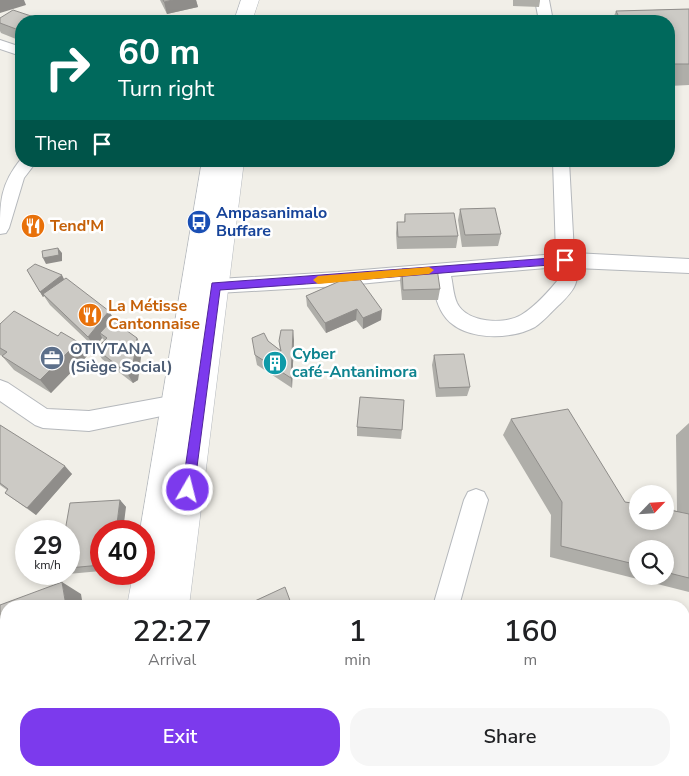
<!DOCTYPE html>
<meta charset="utf-8">
<style>
body{margin:0;font-family:"Nunito Sans",sans-serif;background:#f6f6f6;color:#202124;height:100vh;display:flex;flex-direction:column;font-size:19px;white-space:nowrap}
*{box-sizing:border-box;margin:0}
p{font-size:16px;color:#757577}
.icon{flex:none;width:28px;height:28px;fill:none;stroke:currentColor;stroke-width:2;stroke-linecap:round;stroke-linejoin:round}
.map{position:relative;flex:1;overflow:hidden}
.sheet{position:absolute;left:0px;top:600px;width:690px;height:176px;display:flex;flex-direction:column;background:#fff;border-radius:20px 20px 0 0;box-shadow:0 2px 8px #0003}
.sheet>*{flex:none}
.banner{position:absolute;left:15px;top:15px;width:660px;height:152px;border-radius:20px;box-shadow:0 2px 8px #0003;background:#00695c;color:#fff;overflow:hidden}
.needle{width:32px;rotate:65deg}
.controls{position:absolute;left:629px;top:485px;display:grid;gap:10px}
.controls a{display:grid;place-items:center;width:45px;height:45px;border-radius:50%;background:#fff;box-shadow:0 2px 8px #0003;font-size:25px}
.speed{position:absolute;left:15px;top:520px;display:flex;gap:10px;font-size:25px;font-weight:700;text-align:center}
.speed>*{display:grid;place-content:center;width:65px;height:65px;border-radius:50%;background:#fff;box-shadow:0 2px 8px #0003;line-height:1}
.speed small{font-size:12px;font-weight:400}
.speed .limit{border:8px solid #d22;background:#fff;color:#111}
.pin{position:absolute;display:grid;place-items:center;width:42px;height:42px;color:#fff;margin:-21px;border-radius:10px;box-shadow:0 2px 8px #0006}
.me{position:absolute;width:55px;margin:-28px;rotate:8deg;stroke-linejoin:round;filter:drop-shadow(0 0 4px #0008)}
.turn{display:flex;align-items:center;gap:18px;height:105px;padding:0 20px;font-size:22px}
.turn .icon{width:65px;height:65px;stroke-width:2.5}
.turn b{display:block;font-size:35px;line-height:42px}
.then{display:flex;align-items:center;height:48px;padding:0 20px;background:#0003;gap:10px;font-size:19px}
.eta{display:flex;justify-content:space-evenly;align-items:center;height:85px;text-align:center}
.eta b{font-size:30px;font-weight:600;line-height:35px}
.button{display:flex;gap:10px;margin-top:auto;padding:10px 20px}
.button a{flex:1;height:58px;border-radius:20px;background:#7c3aed;color:#fff;font-size:20px;font-weight:600;line-height:58px;text-align:center}
.button a+a{background:#f6f6f6;color:#202124}
.map>svg:first-child{display:block}
</style>
<div class="map">
<svg width="689" height="776" viewBox="0 0 689 776">
<rect width="100%" height="100%" fill="#f1efe8"/>
<g fill="none" stroke-linecap="round" stroke-linejoin="round">
<g stroke="#b5b8bc" stroke-width="2">
<path id="street" d="M535,0H549L553,21H539Z
M0,40L21,47V56L0,49Z
M21,159V161H37L24,178L9,228L6,233L0,234C0,202 0,185 21,159Z
M553,161H569L574,253L689,259V273L576,268C580,284 571,293 560,304C552,311 544,321 535,327C509,341 460,341 443,314C436,303 434,290 432,277L338,286L201,294L194,292L191,287L194,282L201,280L338,272L556,254ZM558,267V280C548,292 535,307 521,315C504,325 467,323 457,303C453,294 453,284 451,276Z
M0,380L8,383L47,409L89,411L176,395L184,397L187,404L184,411L176,413L89,431L43,428L35,425L0,401Z
M476,489L484,492L488,500L459,606H433L464,500L468,492Z
M145,770H190L187,776H142Z"/>
</g>
<g stroke="#b6babf" stroke-width="1">
<path id="secondary" d="M241,0H259L252,21H234Z
M202,161H244L189,606H127L133,574H144V531H140Z
M99,770H168L167,776H98Z"/>
</g>
<use href="#street" fill="#fff" fill-rule="evenodd"/>
<use href="#secondary" fill="#fff" fill-rule="evenodd"/>
</g>
<path fill="#afaea9" fill-rule="evenodd" d="M160,0H196L198,7L167,14Z
M513,0H540V1L539,7L513,6Z
M689,9V85L669,86V21H612L616,11Z
M0,18L21,21V41L1,33L0,31Z
M460,209L501,234L498,246L462,247L458,220Z
M405,214L458,236L456,248L397,249L396,233L397,222H404Z
M402,269L440,289L438,300H402L400,280Z
M27,270L64,280L115,321L114,322L137,338L142,348L138,380L133,383L102,359L96,349L104,340L102,338L95,348L50,305L44,296L43,297Z
M356,274L381,320L363,329L356,320L326,333L307,306L306,296Z
M0,324L87,356L51,393L14,370L2,356L0,355Z
M294,340L292,388L257,365L255,355L268,341L280,350L279,341Z
M434,355L470,387L467,396L436,397L432,365Z
M511,419L625,502L677,511L676,435L689,423V592L550,557L551,515L503,435ZM638,549H665V576H638Z
M0,425L72,474L36,515L5,493L7,490L0,485Z
M357,427L402,430L401,439L357,436Z
M120,500L126,507L101,531V571L68,574H69V531Z"/>
<path fill="#8f8d8a" d="M0,0H24L26,5L0,13Z
M173,0H196L198,7L167,14L164,2Z
M34,17L36,21H28Z
M21,26V40L16,29Z
M58,248L62,253V261L46,264L43,258Z
M62,275L65,281L43,294L44,296L43,297L40,292Z
M357,309L356,320L326,333L325,323Z
M382,310L381,320L363,329V318Z
M109,311L115,321L104,336L100,333L102,338L95,348L88,337Z
M293,330L294,340L292,388L291,378Z
M137,338L142,348L138,380L133,383L127,373Z
M78,342L87,356L51,393L40,380Z
M65,466L72,474L36,515L27,508Z
M120,500L126,507L123,531H116Z
M62,582L81,594L83,606H66Z
M6,655V672L0,674V657Z
M78,770H86L68,776H60Z
M0,771H2L3,776H0Z"/>
<path fill="#cccac5" stroke="#8f8d8a" d="M163,0H173L164,2Z
M689,9V64H669V21H621L616,11Z
M13,10L34,17L28,21H21V26L16,29L0,23V18Z
M495,208L501,234L465,235L460,209Z
M454,213L458,236L398,237L397,222H405V214Z
M58,248L59,255L43,258L42,251Z
M35,264L62,275L40,292L27,270Z
M437,268L440,289L403,290L402,269Z
M356,274L382,310L363,318L357,309L325,323L306,296Z
M66,278L109,311L88,337L43,294Z
M14,311L58,336L61,332L78,342L40,380L2,356L7,352L0,348V324Z
M112,320L137,338L132,371L127,373L96,349L107,338L100,333Z
M281,330H293L291,378L255,355L252,338L264,333L268,341L281,351L279,341Z
M464,354L470,387L439,388L434,355Z
M360,397L404,400L402,430L357,427Z
M568,409L625,502L638,504V521H665V509L689,514V578L665,572V549H638V565L561,546L562,502L511,419Z
M0,425L65,466L27,508L5,493L8,489L0,483Z
M120,500L116,531H101V565L69,568V531H65L70,503Z
M62,582L66,606H6V655L0,657V605Z
M285,587L292,606H244Z
M38,770H78L60,776H39Z"/>
<path fill="#7c3aed" stroke="#51269a" d="M565,257L570,260L565,264C450,271 335,283 220,290L194,490L192,494L188,496L183,494L182,490L212,283Z"/>
<path fill="#f59e0b" d="M429,267L434,270L429,274L318,284L313,280L318,276Z"/>
<defs>
<g id="bus-disc" transform="scale(1.25)"><circle r="9.5" fill="#1a4fb4" stroke="#fff"/><path d="M-5-6H5V4H4V6H2V4H-2V6H-4V4H-5ZM-3.5-4V0h7V-4ZM-3.5 1.2v1.5H-2V1.2ZM2 1.2v1.5H3.5V1.2Z" fill="#fff"/></g>
<g id="restaurant-disc" transform="scale(1.25)"><circle r="9.5" fill="#e8710a" stroke="#fff"/><path d="M-5-6h1v4h1v-4h1v4h1v-4h1v5L-1.5 .5V6h-2V.5L-5-1ZM5-6V6H3V1.5H1.5Q1.5-4 5-6Z" fill="#fff"/></g>
<g id="office-disc" transform="scale(1.25)"><circle r="9.5" fill="#5c6f8a" stroke="#fff"/><path d="M-6-3h4V-5.5h4V-3h4V5H-6ZM-1-4.5V-3h2v-1.5ZM-6 0V1H6V0Z" fill="#fff"/></g>
<g id="building-disc" transform="scale(1.25)"><circle r="9.5" fill="#0f9aa8" stroke="#fff"/><path d="M-4-6H4V6H1V3H-1V6H-4ZM-2.5-4.3h1.7v1.8h-1.7ZM.8-4.3h1.7v1.8H.8ZM-2.5-1h1.7V.8h-1.7ZM.8-1h1.7V.8H.8Z" fill="#fff"/></g>
</defs>
<g fill-rule="evenodd">
<use href="#bus-disc" x="199" y="222"/>
<use href="#restaurant-disc" x="33" y="226"/>
<use href="#restaurant-disc" x="90" y="315"/>
<use href="#office-disc" x="52" y="358"/>
<use href="#building-disc" x="275" y="363"/>
</g>
<g text-anchor="middle" dominant-baseline="central" stroke-width="5" stroke-linejoin="round" paint-order="stroke">
<g font-size="16" font-weight="bold" fill="#164399" stroke="#fff" text-anchor="start">
<text x="216" y="213">Ampasanimalo<tspan x="216" dy="18">Buffare</tspan></text>
</g>
<g font-size="16" font-weight="bold" fill="#c56008" stroke="#fff" text-anchor="start">
<text x="50" y="226">Tend'M</text>
<text x="108" y="306">La Métisse<tspan x="108" dy="18">Cantonnaise</tspan></text>
</g>
<g font-size="16" font-weight="bold" fill="#4e5e75" stroke="#fff" text-anchor="start">
<text x="70" y="349">OTIVTANA<tspan x="70" dy="18">(Siège Social)</tspan></text>
</g>
<g font-size="16" font-weight="bold" fill="#0d838f" stroke="#fff" text-anchor="start">
<text x="292" y="354">Cyber<tspan x="292" dy="18">café-Antanimora</tspan></text>
</g>
</g>
</svg>
<div class="controls">
<a><svg class="needle" viewBox="-14 -14 28 28"><path d="M0-13l5 13h-10z" fill="#e53935"/><path d="M0 13l5-13h-10z" fill="#757577"/></svg></a>
<a><svg class="icon" aria-label="search" viewBox="0 0 24 24"><circle cx="10" cy="10" r="6"/><path d="M15 15l6 6"/></svg></a>
</div>
<div class="speed"><div>29<small>km/h</small></div><div class="limit">40</div></div>
<div class="pin" style="left:565px;top:260px;background:#d93025"><svg class="icon" aria-label="arrive" viewBox="0 0 24 24"><path d="M6 21V4h12l-3 4 3 4H6"/></svg></div>
<svg class="me" style="left:188px;top:490px" viewBox="-20 -20 40 40"><circle r="17" fill="#7c3aed" stroke="#fff" stroke-width="3"/><path d="M0-11L8 9 0 5-8 9z" fill="#fff"/></svg>
<div class="banner">
<div class="turn"><svg class="icon" aria-label="right" viewBox="0 0 24 24"><path d="M7 20v-9h11M14 6l5 5-5 5"/></svg><div><b>60 m</b>Turn right</div></div>
<div class="then">Then<svg class="icon" aria-label="arrive" viewBox="0 0 24 24"><path d="M6 21V4h12l-3 4 3 4H6"/></svg></div>
</div>
<section class="sheet">
<div class="eta">
<div><b>22:27</b><p>Arrival</p></div>
<div><b>1</b><p>min</p></div>
<div><b>160</b><p>m</p></div>
</div>
<div class="button"><a>Exit</a><a>Share</a></div>
</section>
</div>
